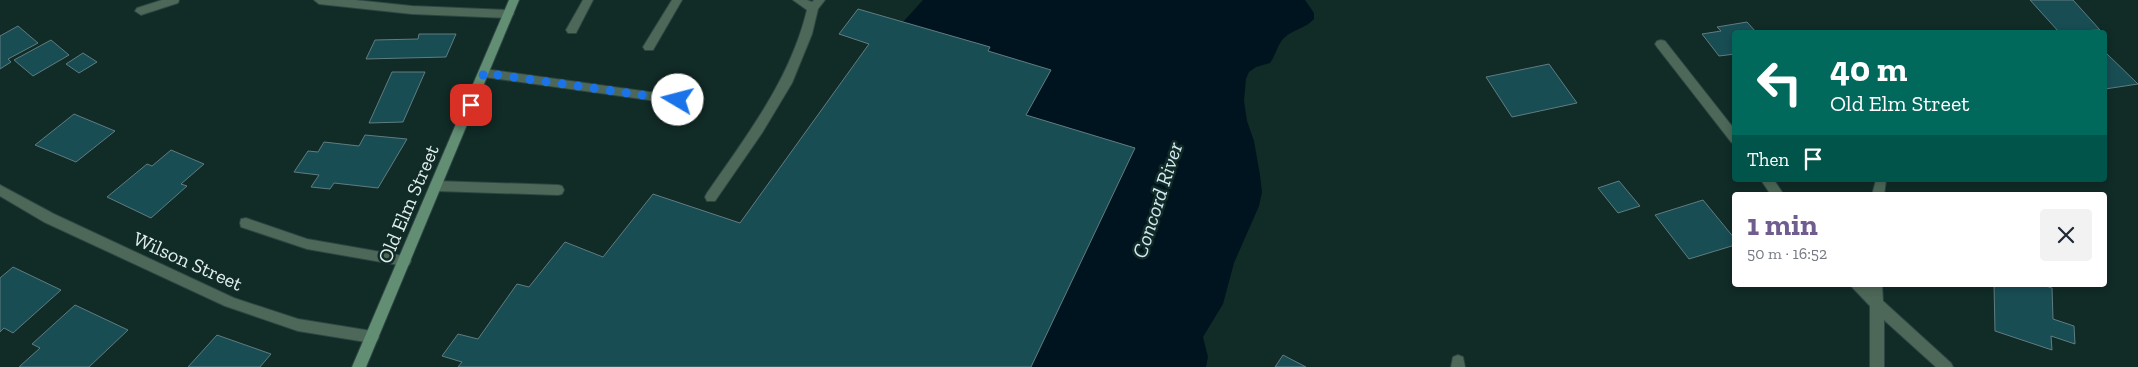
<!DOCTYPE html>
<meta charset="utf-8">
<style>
body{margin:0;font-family:"Zilla Slab",serif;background:#f2f2f3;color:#1f2937;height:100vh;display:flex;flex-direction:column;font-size:19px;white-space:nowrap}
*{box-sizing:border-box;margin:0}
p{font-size:16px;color:#747a83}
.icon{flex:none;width:28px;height:28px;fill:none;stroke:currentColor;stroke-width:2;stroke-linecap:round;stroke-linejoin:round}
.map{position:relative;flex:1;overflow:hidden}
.sheet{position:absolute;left:1732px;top:192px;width:375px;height:95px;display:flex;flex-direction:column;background:#fff;border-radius:5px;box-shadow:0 2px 8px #0003}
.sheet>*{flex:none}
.banner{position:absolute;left:1732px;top:30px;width:375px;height:152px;border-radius:5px;box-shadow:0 2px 8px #0003;background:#00695c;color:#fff;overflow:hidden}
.pin{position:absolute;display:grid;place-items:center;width:42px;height:42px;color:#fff;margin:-21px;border-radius:10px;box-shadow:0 2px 8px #0006}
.me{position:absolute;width:55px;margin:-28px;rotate:278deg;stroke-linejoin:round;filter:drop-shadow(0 0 4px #0008)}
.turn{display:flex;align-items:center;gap:18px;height:105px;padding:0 15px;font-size:22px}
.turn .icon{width:65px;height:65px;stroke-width:2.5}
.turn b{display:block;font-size:35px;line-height:42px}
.then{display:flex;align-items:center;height:48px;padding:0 15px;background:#0003;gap:10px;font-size:19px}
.round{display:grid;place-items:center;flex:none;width:52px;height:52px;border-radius:5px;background:#f2f2f3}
.summary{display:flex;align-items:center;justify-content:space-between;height:85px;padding:0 15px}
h1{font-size:30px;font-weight:800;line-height:38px;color:#705d90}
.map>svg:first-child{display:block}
</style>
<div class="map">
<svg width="2138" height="367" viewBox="0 0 2138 367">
<rect width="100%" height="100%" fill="#112b27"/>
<path fill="#00141f" d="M923,0H1305L1314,13V19C1305,29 1293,29 1284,38C1277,45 1276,55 1270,63L1256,67L1249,72L1246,79L1244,101L1247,121L1254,141L1260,175L1262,192L1259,206L1234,263L1223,304L1203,337L1208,357L1206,367H1031L1135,148L1026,115L1051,70L988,51L990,47L903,22Z"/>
<path fill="#194d54" stroke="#607c80" d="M2030,0H2073L2100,30L2059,32Z
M858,9L990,47L988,51L1051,70L1026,115L1135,148L1031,367H458L462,362L442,356L458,334L478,339L517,284L529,287L565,242L603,257L653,194L740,223L869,44L839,34Z
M1747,22L1756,32H1735V54L1719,56L1702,34L1721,31L1717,27Z
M18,26L38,43L8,59L11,62L0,69V36Z
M419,34H456L446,57L366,59L375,40L418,39Z
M51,40L69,55L33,76L14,60Z
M2105,52L2138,84L2105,89Z
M83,53L97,62L79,73L66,64Z
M1549,64L1577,103L1512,117L1486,77Z
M392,72H425L403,122L369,123Z
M74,114L115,131L76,162L35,145Z
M365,135L407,139L378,188L334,183L330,189L311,187L319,175L294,172L308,151L318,152L324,142L359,146Z
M171,150L204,164L181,184L187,186L151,218L107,197L147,164L152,166Z
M1619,181L1640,206L1618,213L1598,188Z
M1703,200L1735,239V245L1689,259L1655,215Z
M13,267L61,290L13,333L4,328L0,332V278Z
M1994,285H2042L2052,288L2053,319L2074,326L2075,344L2051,336L2052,350L1995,331Z
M75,305L128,330L89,367H19L40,348L32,344Z
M217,335L271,354L260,367H188Z
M1283,355L1306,367H1275Z"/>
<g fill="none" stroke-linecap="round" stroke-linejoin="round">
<g stroke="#2e4643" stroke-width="2">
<path id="service" d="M162,0H179L178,3L141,15L135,11L137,8Z
M314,0H355L412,6L508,10L514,14L508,18L412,14L319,4Z
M583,0H593L576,33H568L566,30Z
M672,0H682L653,50H645L643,47Z
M793,0H807L812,2L814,0H825L818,9L812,34L792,83L762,133L715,201H707L705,197L707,193C747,135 790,80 807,10Z
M484,69L678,96L684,100L678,104L484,77L478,73Z
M436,181L558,185L562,186L564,190L562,194L558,195L436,191L432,189L430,186L432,183Z
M246,218L307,239L404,256L409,257L411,261L409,265L404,266L307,249L241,227L240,223L241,219Z
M1458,355L1463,357L1465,367H1451L1453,357Z"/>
</g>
<g stroke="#2e4643" stroke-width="2">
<path id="minor" d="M1661,40L1665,41L1735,130V144L1731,142L1657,47L1655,44L1657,41Z
M1761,180H1774L1784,195H1771Z
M1876,180H1886L1884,195H1872Z
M0,185L54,214L234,298L298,319L372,331L377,333L379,337L377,341L372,343L298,331L225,306L44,222L0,196Z
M1850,285H1866L1868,287V285H1882L1883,301L1951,363L1953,367H1936L1884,320V367H1870V306Z"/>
</g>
<g stroke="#2e4643" stroke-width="2">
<path id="secondary" d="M509,0H519L366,367H352Z"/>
</g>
<use href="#service" fill="#4d6858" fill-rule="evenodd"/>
<use href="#minor" fill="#4d6858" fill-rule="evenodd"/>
<use href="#secondary" fill="#628e74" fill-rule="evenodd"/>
</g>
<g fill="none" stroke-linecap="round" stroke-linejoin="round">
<path stroke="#1a73e8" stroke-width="9" stroke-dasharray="0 16.2" d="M471,105L484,73L678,100"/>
</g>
<g text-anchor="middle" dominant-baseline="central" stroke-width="5" stroke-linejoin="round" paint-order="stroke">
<g font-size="20" fill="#e0efec" stroke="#112b27">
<text transform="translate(408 204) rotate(-67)">Old Elm Street</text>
<text transform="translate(188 261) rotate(24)">Wilson Street</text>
</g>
<g font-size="21" font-style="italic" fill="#d5e7f2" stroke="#112b27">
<text transform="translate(1157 200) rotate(-72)">Concord River</text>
</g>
</g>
</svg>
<div class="pin" style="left:471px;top:105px;background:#d93025"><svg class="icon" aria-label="arrive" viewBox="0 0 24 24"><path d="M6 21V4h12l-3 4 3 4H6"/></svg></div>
<svg class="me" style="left:678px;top:100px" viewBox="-20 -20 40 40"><circle r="19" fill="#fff"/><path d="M0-13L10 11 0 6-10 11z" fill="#1a73e8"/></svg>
<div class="banner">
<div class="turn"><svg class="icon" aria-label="left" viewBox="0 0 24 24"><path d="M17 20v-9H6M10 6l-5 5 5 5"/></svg><div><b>40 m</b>Old Elm Street</div></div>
<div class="then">Then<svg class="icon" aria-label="arrive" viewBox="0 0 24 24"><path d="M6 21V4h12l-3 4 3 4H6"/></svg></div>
</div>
<section class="sheet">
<div class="summary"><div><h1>1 min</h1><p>50 m · 16:52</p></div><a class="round"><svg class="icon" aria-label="close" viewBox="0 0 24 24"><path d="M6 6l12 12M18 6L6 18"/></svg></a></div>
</section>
</div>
